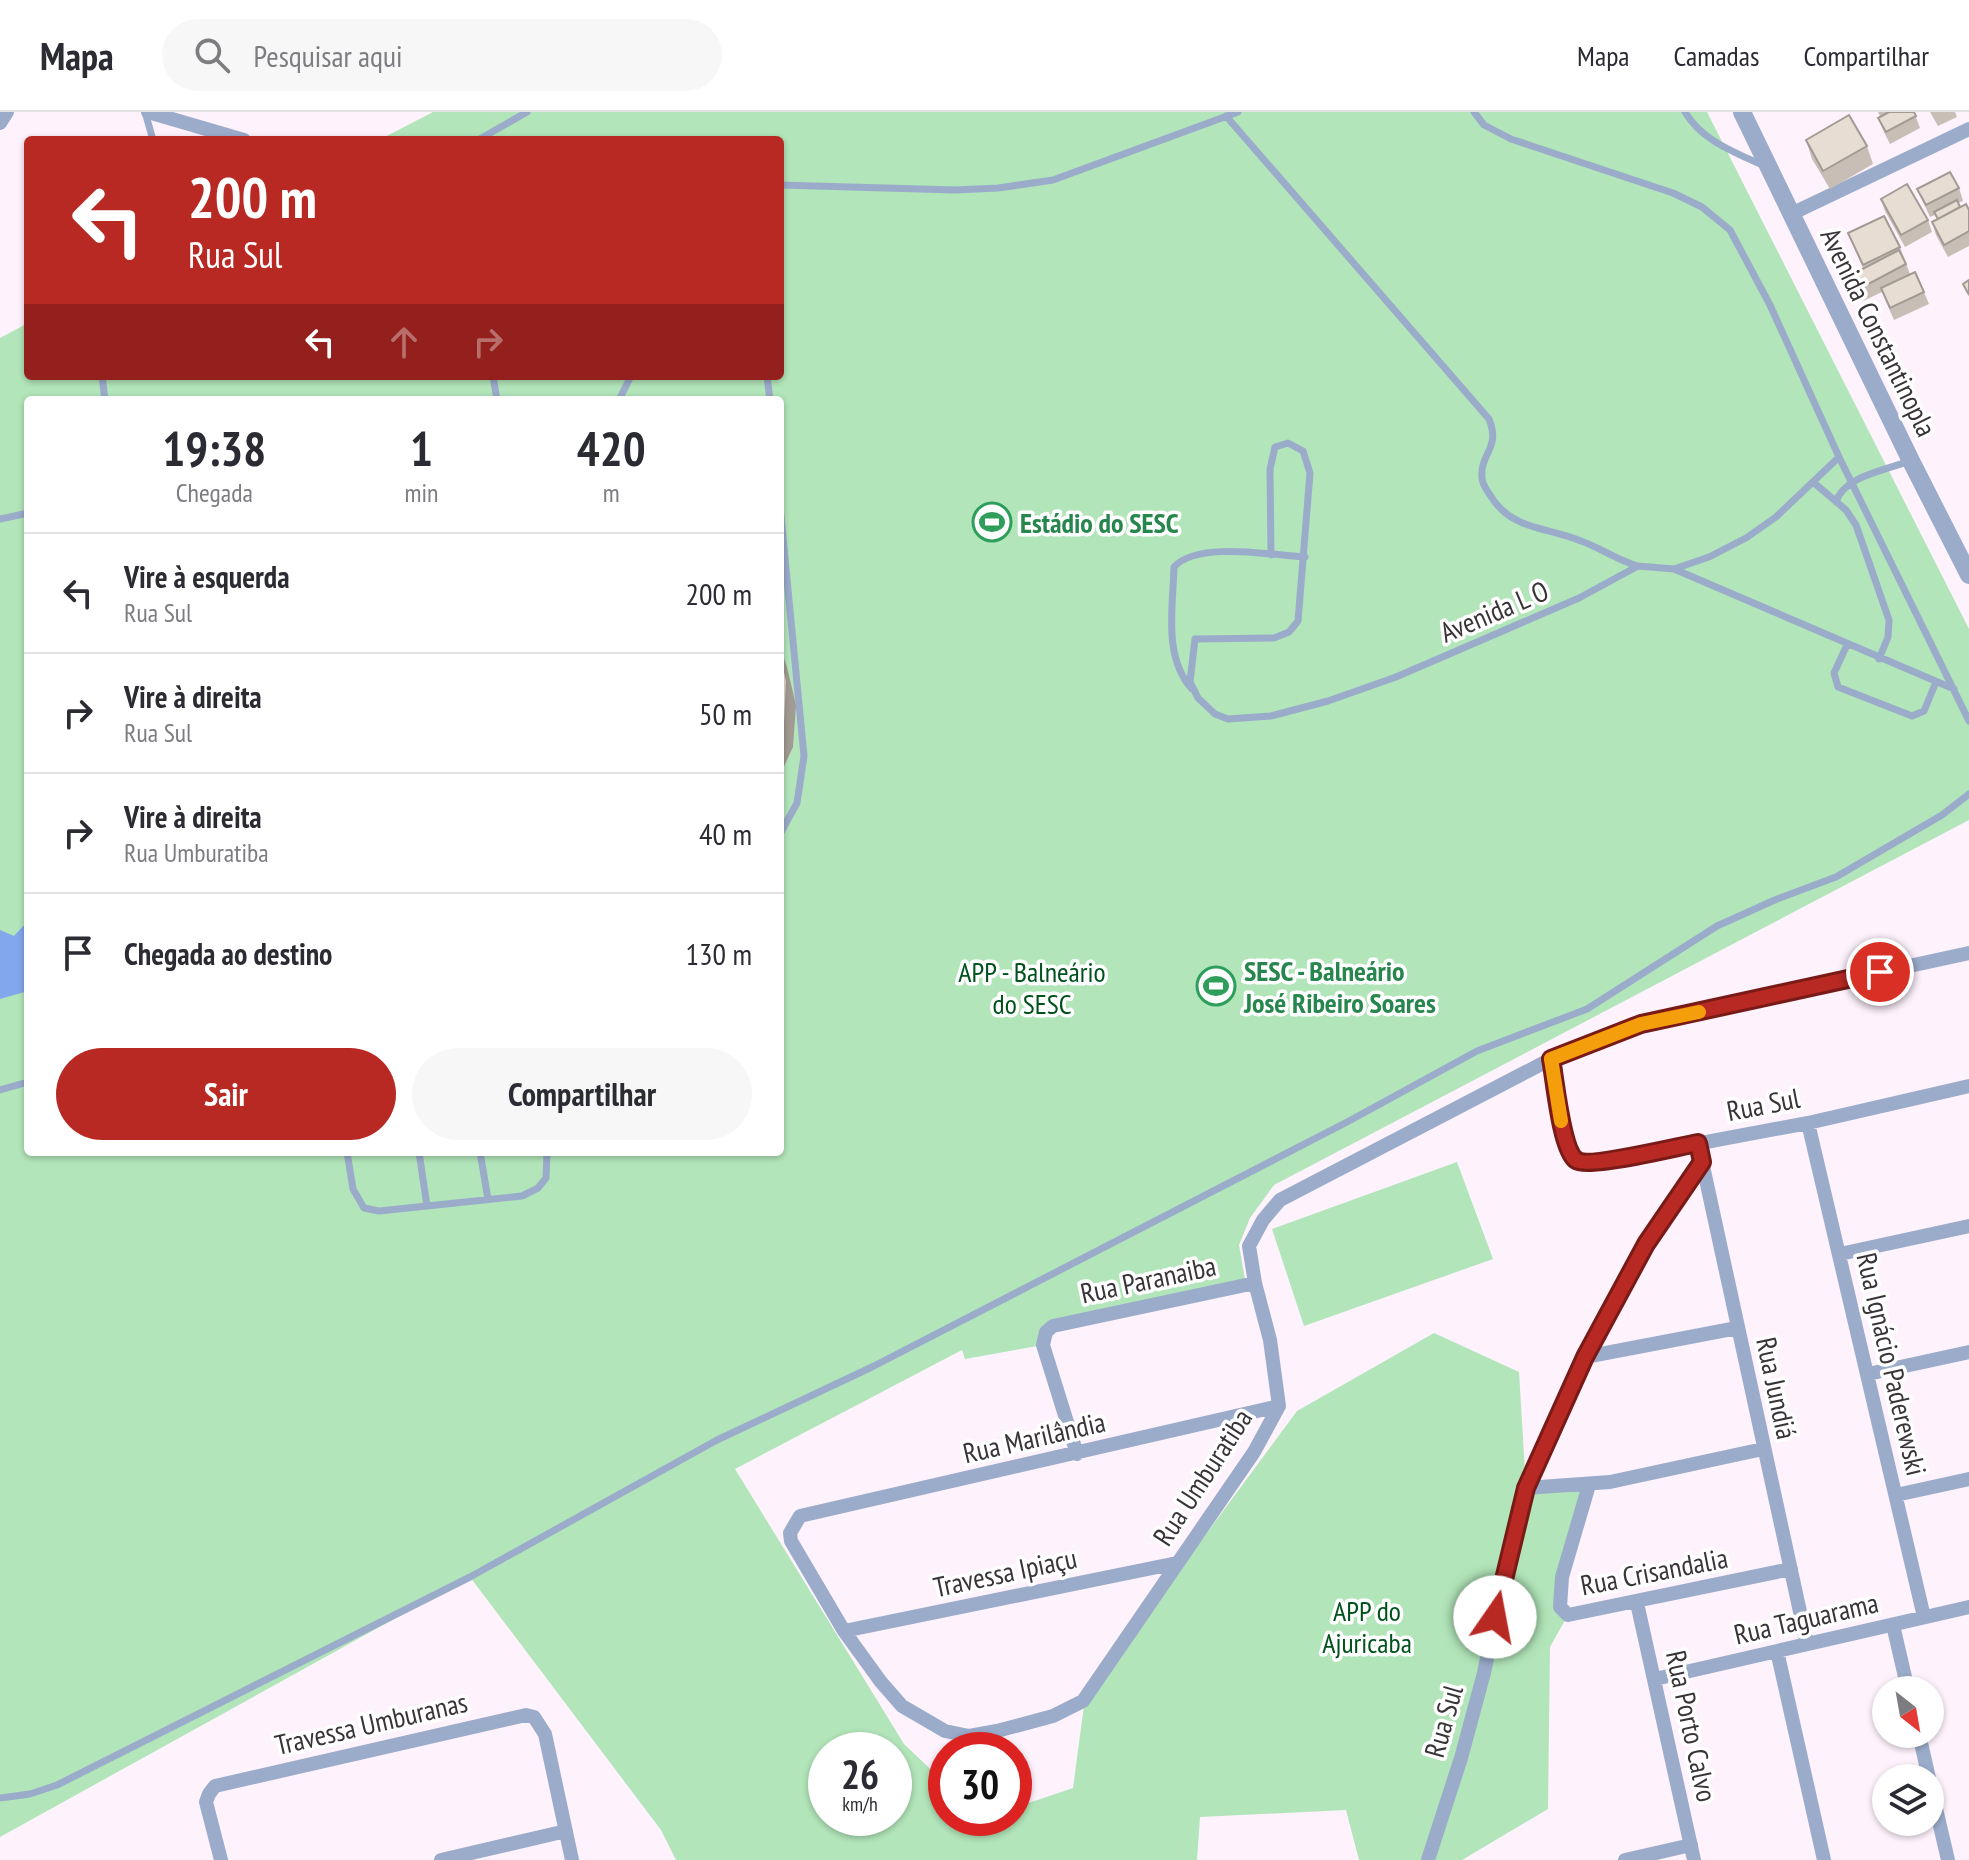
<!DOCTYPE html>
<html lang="pt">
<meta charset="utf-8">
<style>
body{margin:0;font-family:"PT Sans Narrow",sans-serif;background:#f7f7f7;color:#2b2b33;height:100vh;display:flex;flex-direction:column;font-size:30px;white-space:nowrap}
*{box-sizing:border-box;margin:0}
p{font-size:26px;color:#7c7c81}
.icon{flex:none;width:44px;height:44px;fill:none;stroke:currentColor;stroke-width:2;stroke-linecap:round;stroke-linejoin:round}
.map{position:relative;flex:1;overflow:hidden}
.drawer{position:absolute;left:24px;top:284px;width:760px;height:760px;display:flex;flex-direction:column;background:#fff;border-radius:8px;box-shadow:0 2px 6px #0004}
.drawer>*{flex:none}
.top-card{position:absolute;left:24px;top:24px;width:760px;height:244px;border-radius:8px;box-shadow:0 2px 6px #0004;background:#b82924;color:#fff;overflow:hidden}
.needle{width:52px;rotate:149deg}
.buttons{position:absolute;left:1872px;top:1564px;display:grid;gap:16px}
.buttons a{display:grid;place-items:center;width:72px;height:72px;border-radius:50%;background:#fff;box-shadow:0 2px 6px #0004;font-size:40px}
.speed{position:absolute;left:808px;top:1620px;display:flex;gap:16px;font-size:40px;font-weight:700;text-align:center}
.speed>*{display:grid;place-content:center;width:104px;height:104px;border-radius:50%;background:#fff;box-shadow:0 2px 6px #0004;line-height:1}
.speed small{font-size:20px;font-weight:400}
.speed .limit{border:12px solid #d22;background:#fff;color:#111}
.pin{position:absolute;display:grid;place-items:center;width:68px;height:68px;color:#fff;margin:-34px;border:4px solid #fff;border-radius:50%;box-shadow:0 2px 8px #0007}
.me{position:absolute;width:88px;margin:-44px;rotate:12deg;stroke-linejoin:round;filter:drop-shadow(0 0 6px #0008)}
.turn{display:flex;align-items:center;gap:28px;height:168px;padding:0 32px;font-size:36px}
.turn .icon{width:104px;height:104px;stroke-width:2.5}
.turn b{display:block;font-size:56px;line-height:68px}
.lanes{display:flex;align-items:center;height:76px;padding:0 32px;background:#0003;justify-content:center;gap:40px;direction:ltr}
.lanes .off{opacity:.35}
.eta{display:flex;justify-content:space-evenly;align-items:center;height:136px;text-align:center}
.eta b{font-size:48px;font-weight:800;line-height:56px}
.action{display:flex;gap:16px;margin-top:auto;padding:16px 32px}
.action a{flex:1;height:92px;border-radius:48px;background:#b82924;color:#fff;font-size:32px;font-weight:800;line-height:92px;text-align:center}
.action a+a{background:#f7f7f7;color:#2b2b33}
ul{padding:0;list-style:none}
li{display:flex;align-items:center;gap:24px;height:120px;padding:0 32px;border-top:2px solid #e1e1e2}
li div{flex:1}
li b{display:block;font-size:30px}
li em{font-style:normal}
header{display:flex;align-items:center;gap:48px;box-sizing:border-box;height:112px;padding:0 40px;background:#fff;border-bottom:2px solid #e1e1e2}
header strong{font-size:38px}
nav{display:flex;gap:44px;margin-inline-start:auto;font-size:28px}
.search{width:560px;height:72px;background:#f7f7f7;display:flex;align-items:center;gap:20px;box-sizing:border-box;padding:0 28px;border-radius:44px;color:#7c7c81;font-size:30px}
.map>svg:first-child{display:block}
</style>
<header>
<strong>Mapa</strong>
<div class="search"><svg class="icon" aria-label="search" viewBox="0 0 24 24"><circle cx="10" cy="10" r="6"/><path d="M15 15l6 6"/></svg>Pesquisar aqui</div>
<nav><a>Mapa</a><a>Camadas</a><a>Compartilhar</a></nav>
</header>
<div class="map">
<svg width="1969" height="1748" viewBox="0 0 1969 1748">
<rect width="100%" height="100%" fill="#fef2fd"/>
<path fill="#b2e5b9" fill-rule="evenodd" d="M433,0H1707L1969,517V708L1274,1073L1250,1106L1239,1133L1246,1173L1053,1214L1043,1233L965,1247L962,1238L735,1357L904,1632L946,1672V1706H1014V1696L1073,1676L1085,1586L1297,1299L1434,1221L1519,1260L1526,1376L1589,1373L1562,1465L1568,1503L1550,1535L1548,1697L1462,1748H1359L1346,1698L1200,1705L1197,1748H676L661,1718L470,1465L0,1725V226L28,211V264H780V28H379ZM28,288H780V1040H28ZM826,1638H894V1706H826Z
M1457,1050L1493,1147L1304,1214L1272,1117Z"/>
<path fill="#82a7ec" d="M28,803V879L0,887V818L14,824L27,810Z"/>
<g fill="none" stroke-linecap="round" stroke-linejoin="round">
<path stroke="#9baccb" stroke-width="7" d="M145,0L153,28
M1474,0L1484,13L1511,27L1673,81L1702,95L1730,118L1770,193L1839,345L1969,609
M1685,0C1702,29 1735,40 1764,54
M1226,4L1489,307C1501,337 1480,340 1482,366C1482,372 1486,377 1490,383C1512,419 1545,414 1581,429C1601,436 1617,448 1638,454
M478,28L527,0
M780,73L955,78L998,76L1053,68L1238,0
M102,264L105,288
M493,264L497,288
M767,264L770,288
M619,288L631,264
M1813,370L1846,398L1856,413L1889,508L1888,525L1879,547
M1836,390C1844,364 1884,359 1909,349
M780,394L804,644L797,691L780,722
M0,407L28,401
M1271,443L1270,357L1275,335L1288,331L1303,339L1310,361L1298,509L1289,520L1274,526L1195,527L1190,570L1198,586L1215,602L1228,607L1271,604L1328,589L1396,565L1579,486L1638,454L1674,457L1709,445L1746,426L1776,405L1839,345
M1674,457L1954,577
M1847,533L1834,561L1838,575L1912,604L1924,599L1936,570
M1192,577C1163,545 1173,495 1174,455C1197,429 1271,443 1305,445
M0,978L28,970
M347,1040L353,1077L364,1096L379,1099L427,1094
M419,1040L427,1094L522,1084L538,1076L546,1066L547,1040
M480,1040L488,1087
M0,1686L30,1682L57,1673L470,1465L717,1328L872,1255L1349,1009L1477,939L1587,897L1717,814L1777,787L1836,765L1942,703L1969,682"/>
<path stroke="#9baccb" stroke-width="14" d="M148,0L244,28
M0,11L7,0
M1791,102L1969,17
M1551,947C1555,971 1558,1037 1580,1051L1605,1049L1808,1011L1969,974
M1808,1011L1924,1505
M1698,1031L1807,1532
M1840,1142L1969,1114
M1585,1245L1737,1216
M1868,1262L1969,1240
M1279,1294L800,1404L790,1421L791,1429L844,1519L881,1570L902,1594L945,1619L969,1624L997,1619L1053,1604L1083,1589L1254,1340L1279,1294L1270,1228L1255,1171L1249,1134L1263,1108L1280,1088L1551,947L1641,912L1969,841
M1077,1342L1043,1233L1046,1220L1053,1214L1255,1171
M1589,1373L1562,1465L1560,1495L1568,1503L1791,1457
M1526,1376L1610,1370L1763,1337
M1896,1383L1969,1367
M1637,1491L1694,1748
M1893,1513L1908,1578
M844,1519L1177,1451
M1777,1539L1824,1748
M1655,1567L1969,1495
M1919,1622L1929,1666
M1930,1671L1948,1748
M221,1748L206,1690L209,1682L215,1674L526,1603L534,1605L545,1622L572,1748
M441,1748L566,1719
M1428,1748L1461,1646L1484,1561L1501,1477L1526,1376L1585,1245L1646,1132L1702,1050
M1625,1748L1691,1733"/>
<path stroke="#9baccb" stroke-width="18" d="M1742,0L1911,349L1969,463"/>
</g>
<path fill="#c8beb5" d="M1878,0H1914L1920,16L1890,32L1883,18L1878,6L1880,4Z
M1930,0H1955L1957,5L1938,14Z
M1806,28L1867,34L1873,52L1830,77L1812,47Z
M1959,76L1963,89L1958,91L1960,95L1969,98V134L1948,145L1936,123L1932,110L1937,107L1935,103L1930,105L1917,77Z
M1881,87L1928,108L1932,120L1905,135L1885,99Z
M1848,121L1900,135L1910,162L1924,180L1929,192L1894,208L1882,180L1863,189L1851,163L1863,156Z"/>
<path fill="#a29b93" d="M780,535L787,555L796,593L793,635L780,663Z"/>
<path fill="#e8ddd2" stroke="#a29b93" stroke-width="2" d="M1889,0H1914L1916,4L1886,20L1878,6Z
M1849,3L1867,34L1823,59L1806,28Z
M1950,60L1959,76L1926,93L1917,77Z
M1907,72L1928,108L1901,123L1881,87Z
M1957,88L1960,95L1938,107L1934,100Z
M1966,92L1969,98V119L1944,133L1932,110Z
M1884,104L1900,135L1863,153L1848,121Z
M1899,138L1906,152L1859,177L1851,163Z
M1915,160L1924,180L1890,196L1881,176Z
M1969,168V183L1963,172Z
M780,538L787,569L785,611L780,620Z"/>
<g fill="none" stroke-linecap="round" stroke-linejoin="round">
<g stroke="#781b17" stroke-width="20">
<path id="route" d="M1495,1505L1526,1376L1585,1245L1646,1132L1702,1050L1698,1031C1680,1034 1588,1057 1576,1048C1561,1037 1555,967 1551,947L1641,912L1880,860"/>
</g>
<use href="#route" stroke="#b82924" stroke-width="14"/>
<path stroke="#f59e0b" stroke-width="14" d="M1561,1009L1551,947L1641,912L1699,900"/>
</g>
<defs>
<g id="stadium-ring" transform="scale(2)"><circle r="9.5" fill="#fff" stroke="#2e9e5b" stroke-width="1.5"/><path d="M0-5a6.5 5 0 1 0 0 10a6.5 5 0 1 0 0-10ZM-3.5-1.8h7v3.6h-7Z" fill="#2e9e5b"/></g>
</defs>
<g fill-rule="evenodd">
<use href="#stadium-ring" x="992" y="410"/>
<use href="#stadium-ring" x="1216" y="874"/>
</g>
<g text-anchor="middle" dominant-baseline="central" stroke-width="7" stroke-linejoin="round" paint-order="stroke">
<g font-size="28" fill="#393438" stroke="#fff">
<text transform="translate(1879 220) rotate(64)">Avenida Constantinopla</text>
<text transform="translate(1494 499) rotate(-23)">Avenida L O</text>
<text transform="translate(1763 992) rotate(-11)">Rua Sul</text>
<text transform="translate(1148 1167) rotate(-12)">Rua Paranaiba</text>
<text transform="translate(1892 1252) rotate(77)">Rua Ignácio Paderewski</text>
<text transform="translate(1777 1276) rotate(78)">Rua Jundiá</text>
<text transform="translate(1034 1325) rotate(-13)">Rua Marilândia</text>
<text transform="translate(1202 1365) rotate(-57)">Rua Umburatiba</text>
<text transform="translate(1654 1459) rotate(-11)">Rua Crisandalia</text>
<text transform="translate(1005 1460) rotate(-12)">Travessa Ipiaçu</text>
<text transform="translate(1806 1506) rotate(-13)">Rua Taguarama</text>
<text transform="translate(1443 1609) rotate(-74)">Rua Sul</text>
<text transform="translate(371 1611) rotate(-13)">Travessa Umburanas</text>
<text transform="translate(1692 1614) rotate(78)">Rua Porto Calvo</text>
</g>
<g font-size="28" font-weight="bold" fill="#27864d" stroke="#fff" text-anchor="start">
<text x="1020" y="410">Estádio do SESC</text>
<text x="1244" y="858">SESC - Balneário<tspan x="1244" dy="32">José Ribeiro Soares</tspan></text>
</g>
<g font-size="28" fill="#00521d" stroke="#fff">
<text x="1032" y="859">APP - Balneário<tspan x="1032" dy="32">do SESC</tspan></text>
<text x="1367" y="1498">APP do<tspan x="1367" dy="32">Ajuricaba</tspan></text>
</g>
</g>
</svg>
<div class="buttons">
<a><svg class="needle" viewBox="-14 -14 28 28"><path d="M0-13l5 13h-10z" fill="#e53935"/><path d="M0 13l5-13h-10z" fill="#7c7c81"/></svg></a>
<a><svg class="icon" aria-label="layers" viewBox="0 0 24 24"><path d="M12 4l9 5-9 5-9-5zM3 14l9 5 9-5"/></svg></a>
</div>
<div class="speed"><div>26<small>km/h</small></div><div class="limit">30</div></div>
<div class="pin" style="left:1880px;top:860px;background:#d93025"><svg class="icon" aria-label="arrive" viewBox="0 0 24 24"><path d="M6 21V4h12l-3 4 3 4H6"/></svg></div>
<svg class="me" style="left:1495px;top:1505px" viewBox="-20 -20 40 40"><circle r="19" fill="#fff"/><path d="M0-13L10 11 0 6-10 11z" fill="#b82924"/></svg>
<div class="top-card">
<div class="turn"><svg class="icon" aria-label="left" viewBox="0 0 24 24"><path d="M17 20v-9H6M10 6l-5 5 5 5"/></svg><div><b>200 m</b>Rua Sul</div></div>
<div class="lanes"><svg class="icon" aria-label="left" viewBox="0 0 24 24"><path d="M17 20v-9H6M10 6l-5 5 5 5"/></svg><svg class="icon off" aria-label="ahead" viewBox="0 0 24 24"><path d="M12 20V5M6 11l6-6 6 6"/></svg><svg class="icon off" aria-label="right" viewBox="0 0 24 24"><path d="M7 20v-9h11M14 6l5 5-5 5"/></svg></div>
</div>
<section class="drawer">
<div class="eta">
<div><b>19:38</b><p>Chegada</p></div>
<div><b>1</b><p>min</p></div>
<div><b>420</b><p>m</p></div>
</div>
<ul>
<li><svg class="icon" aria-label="left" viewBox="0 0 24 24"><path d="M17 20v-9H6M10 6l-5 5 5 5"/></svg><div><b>Vire à esquerda</b><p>Rua Sul</p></div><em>200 m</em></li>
<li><svg class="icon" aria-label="right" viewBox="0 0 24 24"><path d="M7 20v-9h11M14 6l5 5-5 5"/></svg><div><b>Vire à direita</b><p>Rua Sul</p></div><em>50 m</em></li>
<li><svg class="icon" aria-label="right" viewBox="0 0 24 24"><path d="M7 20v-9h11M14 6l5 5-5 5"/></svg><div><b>Vire à direita</b><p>Rua Umburatiba</p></div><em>40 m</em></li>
<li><svg class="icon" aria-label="arrive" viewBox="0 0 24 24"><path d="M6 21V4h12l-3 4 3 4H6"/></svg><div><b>Chegada ao destino</b></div><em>130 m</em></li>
</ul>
<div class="action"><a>Sair</a><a>Compartilhar</a></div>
</section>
</div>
